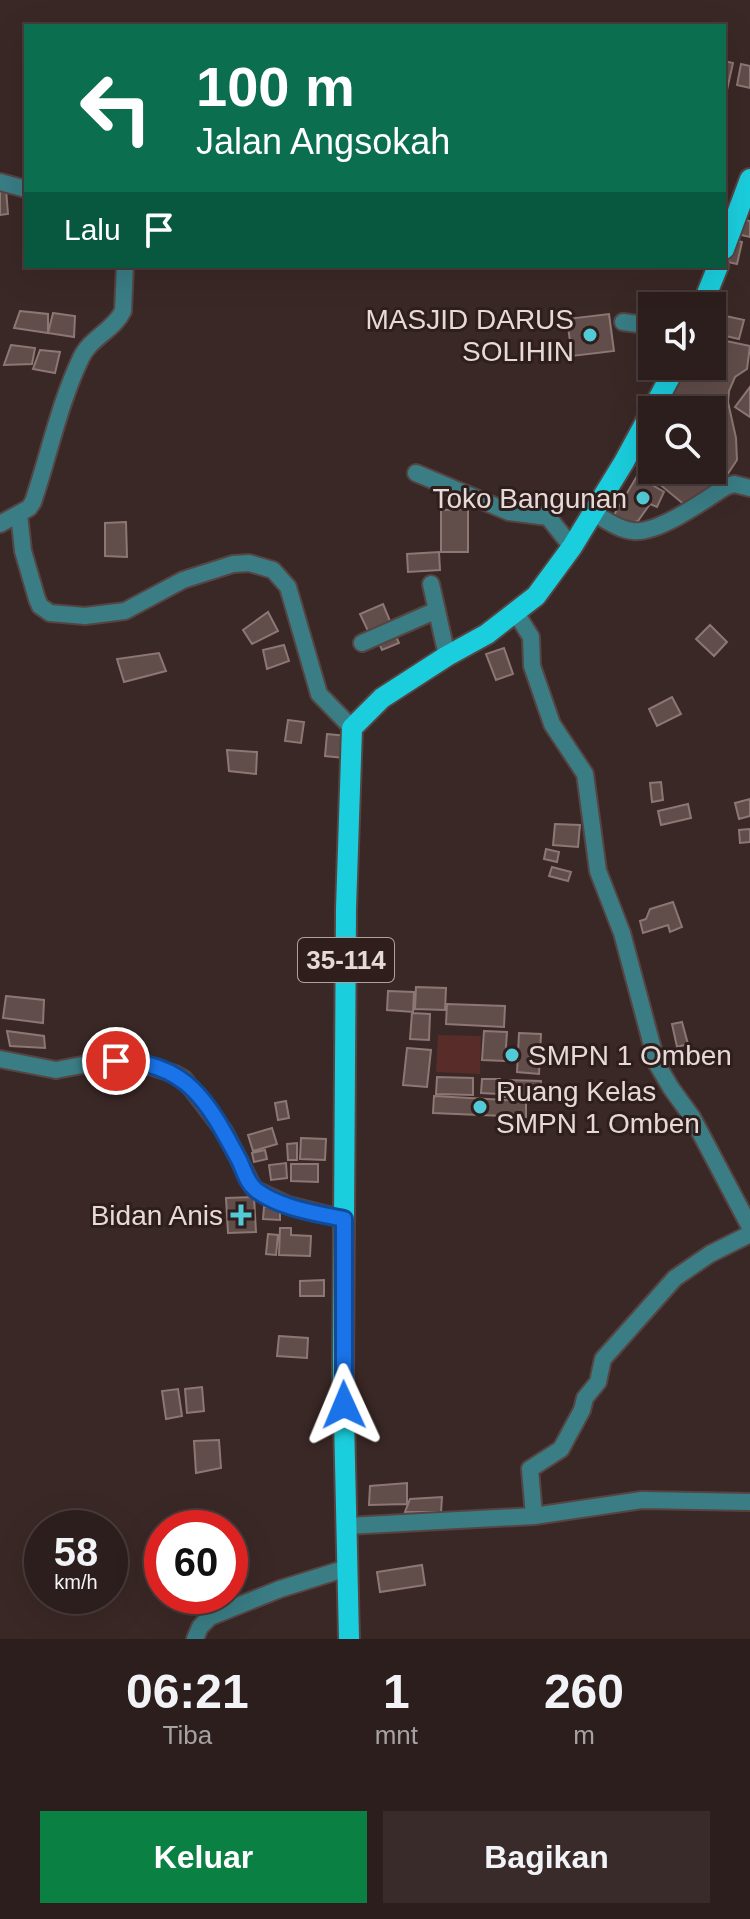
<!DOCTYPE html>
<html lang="id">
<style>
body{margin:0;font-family:Helvetica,sans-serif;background:#382b29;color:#f1f3f6;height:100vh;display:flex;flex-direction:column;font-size:30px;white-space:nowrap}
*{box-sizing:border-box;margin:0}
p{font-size:26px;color:#a6a2a3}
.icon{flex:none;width:44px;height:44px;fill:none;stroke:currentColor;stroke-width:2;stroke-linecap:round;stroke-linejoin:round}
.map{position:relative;height:1639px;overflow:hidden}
.details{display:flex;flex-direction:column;background:#2c1e1c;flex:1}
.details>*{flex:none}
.top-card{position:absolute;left:24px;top:24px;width:702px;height:244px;border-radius:0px;box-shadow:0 8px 32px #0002,0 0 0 2px #483c3b;background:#0b6e4f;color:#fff;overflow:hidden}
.fabs{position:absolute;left:638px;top:292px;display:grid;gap:16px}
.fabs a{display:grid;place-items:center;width:88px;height:88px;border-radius:0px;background:#2c1e1c;box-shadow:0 8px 32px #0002,0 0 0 2px #483c3b;font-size:40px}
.speed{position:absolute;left:24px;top:1510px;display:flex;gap:16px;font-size:40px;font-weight:700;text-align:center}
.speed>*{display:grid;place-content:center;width:104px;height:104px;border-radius:50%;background:#2c1e1c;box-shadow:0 8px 32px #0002,0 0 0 2px #483c3b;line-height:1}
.speed small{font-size:20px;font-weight:400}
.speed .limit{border:12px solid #d22;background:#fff;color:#111}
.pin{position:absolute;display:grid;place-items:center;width:68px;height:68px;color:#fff;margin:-34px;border:4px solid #fff;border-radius:50%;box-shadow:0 2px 8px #0007}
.me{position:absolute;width:88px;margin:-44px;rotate:359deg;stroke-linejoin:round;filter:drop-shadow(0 0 6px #0008)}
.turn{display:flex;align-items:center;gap:28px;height:168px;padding:0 40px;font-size:36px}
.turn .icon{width:104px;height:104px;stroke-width:2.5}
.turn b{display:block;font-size:56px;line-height:68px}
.then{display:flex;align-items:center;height:76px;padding:0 40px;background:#0003;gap:16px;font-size:30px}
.eta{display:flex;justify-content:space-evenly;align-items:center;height:136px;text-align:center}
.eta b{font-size:48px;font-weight:700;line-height:56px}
.action{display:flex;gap:16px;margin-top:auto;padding:16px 40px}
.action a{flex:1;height:92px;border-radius:0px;background:#0b8043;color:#fff;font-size:32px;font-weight:700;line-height:92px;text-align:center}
.action a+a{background:#382b29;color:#f1f3f6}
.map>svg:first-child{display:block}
</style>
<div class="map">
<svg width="750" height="1639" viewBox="0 0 750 1639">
<rect width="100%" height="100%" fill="#3a2826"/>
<path fill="#582c28" d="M438,1035L481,1036L480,1074L436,1072Z"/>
<path fill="#614d4a" stroke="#8c7774" stroke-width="2" d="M724,61L733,63L727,90L724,89Z
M741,64L750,66V88L737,85Z
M0,189H6L8,214L0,215Z
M740,219L750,221V237L737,234Z
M734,240L742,242L737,264L728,262Z
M20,311L48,314V333L14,328Z
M53,313L75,316L74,337L48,333Z
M712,313L744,320L739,339L712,333Z
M609,314L614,351L572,356L567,319Z
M712,338L750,346L747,369L735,377L729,391L728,402L736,438L737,460L725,478L686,506L629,459L652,417V470H712V410H656L678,366H712Z
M11,345L35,348L32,364L4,365Z
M40,350L60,352L55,373L33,369Z
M750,387V417L735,407Z
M637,476L664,492L657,507L650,504L638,521L630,524L614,515Z
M468,509V552H441V510Z
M126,522L127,557L105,556V523Z
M439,552L440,570L408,572L407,554Z
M383,604L390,621L368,631L360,614Z
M268,612L278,631L252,644L243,630Z
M710,625L727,642L714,656L696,639Z
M395,634L399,643L382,650L378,641Z
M284,645L289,661L267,669L263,650Z
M504,648L513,674L496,680L486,654Z
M159,653L166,671L124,682L117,659Z
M672,697L681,714L657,726L649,709Z
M288,720L304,722L301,743L285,741Z
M327,734L347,736L344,758L325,756Z
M227,750L257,752L256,774L229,771Z
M661,782L663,800L652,802L650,783Z
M750,799V816L739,819L735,803Z
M688,804L691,818L661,825L658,811Z
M555,824L580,825L578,847L553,845Z
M750,829V842L740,843L739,830Z
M546,849L559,852L557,862L544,859Z
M552,867L571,872L568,881L549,876Z
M673,902L682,927L670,932L668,925L643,933L640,921L646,919L650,909Z
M416,987L446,988L445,1010L415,1009Z
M388,991L414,992L413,1012L387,1010Z
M6,996L44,1000L43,1023L3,1018Z
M447,1004L505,1006L504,1027L446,1024Z
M412,1013L430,1014L429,1040L410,1039Z
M682,1022L688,1044L677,1047L672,1024Z
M7,1031L44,1036L45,1048L10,1046Z
M484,1031L507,1032L505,1061L482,1060Z
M519,1033L541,1034L539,1074L517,1072Z
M407,1048L431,1050L427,1087L403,1085Z
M670,1049L676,1062L661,1068L656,1055Z
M437,1077L473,1078V1095L436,1094Z
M482,1079H500L499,1094L481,1093Z
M505,1080L541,1081L540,1098L504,1097Z
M434,1096L526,1101V1117L433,1113Z
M286,1101L289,1118L278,1120L275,1103Z
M272,1128L277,1144L253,1151L248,1135Z
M301,1138L326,1139L325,1160L300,1159Z
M297,1143V1160H288L287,1144Z
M265,1150L267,1159L254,1162L252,1153Z
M286,1163L287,1178L271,1180L269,1165Z
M291,1164H318V1182L291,1181Z
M254,1197L256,1232L228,1233L226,1198Z
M264,1207H280V1220L263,1219Z
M280,1228H291V1235L311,1236L310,1256L279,1255Z
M268,1234L278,1235L276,1255L266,1254Z
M324,1280V1296H300V1281Z
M279,1336L308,1338L307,1358L277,1356Z
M202,1387L204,1411L187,1413L185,1389Z
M178,1389L182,1416L166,1419L162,1391Z
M219,1440L221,1468L196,1473L194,1441Z
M407,1483V1504L369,1505L370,1486Z
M442,1497L441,1512H405L410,1499Z
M422,1565L425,1585L380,1592L377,1572Z"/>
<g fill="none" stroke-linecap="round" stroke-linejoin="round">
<g stroke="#564442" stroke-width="20">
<path id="minor" d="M0,182L26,189
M623,322L646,325L652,340
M416,473L509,512L548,517L572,547
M593,513C605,519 619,530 633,531C658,534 705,500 725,487L734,484L750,488
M19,514L23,551L37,599L40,606L50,613L85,616L125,611L183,580L233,564L249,563L273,570L288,587L319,694L352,728
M0,524L29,508L33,502C49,455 59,404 81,358C90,338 114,330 123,311L125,266
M431,584L447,656
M516,613L531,637L532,666L552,724L585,774L598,871L622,933L657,1064L671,1088L692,1117L750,1227
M362,643L437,610
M0,1059L56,1070L98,1062L133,1061L175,1074L184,1079L224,1131L254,1189L288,1205L344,1219
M534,1516L530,1469L561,1449L582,1410L585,1398L598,1382L603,1359L675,1278L710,1254L750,1234
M347,1526L534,1516L642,1500L750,1502
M195,1639L200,1627L210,1617L280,1589L347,1568"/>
</g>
<g stroke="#564442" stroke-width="24">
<path id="major" d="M724,249L750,179
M702,306L718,266
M349,1639L343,1375L346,909L352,728L382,698L447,656L487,634L536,596L572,547L624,462L676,366"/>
</g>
<use href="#minor" stroke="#3a7d85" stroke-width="16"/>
<use href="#major" stroke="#1bcedd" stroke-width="20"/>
</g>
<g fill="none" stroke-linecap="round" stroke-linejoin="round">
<g stroke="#114b97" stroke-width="20">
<path id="route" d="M116,1061C186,1061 208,1102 238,1158C244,1169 246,1182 256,1190C280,1208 315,1213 344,1219V1405"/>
</g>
<use href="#route" stroke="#1a73e8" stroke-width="14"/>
</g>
<g fill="#52cbd8" stroke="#2f1e1c" stroke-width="3">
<circle cx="590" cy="335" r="8"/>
<circle cx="643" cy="498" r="8"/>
<circle cx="512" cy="1055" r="8"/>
<circle cx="480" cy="1107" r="8"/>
<path d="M237 1203h8v8h8v8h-8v8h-8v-8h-8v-8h8z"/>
</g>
<g text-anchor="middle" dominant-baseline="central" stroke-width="6" stroke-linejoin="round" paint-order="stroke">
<rect fill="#2f1e1c" stroke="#afa2a0" stroke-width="2" x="298" y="938" width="96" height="44" rx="6"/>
<g font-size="26" font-weight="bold" fill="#e6dad8">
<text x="346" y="960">35-114</text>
</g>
<g font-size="28" fill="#e6dad8" stroke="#2f1e1c" text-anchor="end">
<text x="574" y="319">MASJID DARUS<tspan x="574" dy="32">SOLIHIN</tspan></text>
<text x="627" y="498">Toko Bangunan</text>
<text x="528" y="1055" text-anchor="start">SMPN 1 Omben</text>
<text x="496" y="1091" text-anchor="start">Ruang Kelas<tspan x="496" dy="32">SMPN 1 Omben</tspan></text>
<text x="223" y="1215">Bidan Anis</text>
</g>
</g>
</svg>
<div class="fabs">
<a><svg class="icon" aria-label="sound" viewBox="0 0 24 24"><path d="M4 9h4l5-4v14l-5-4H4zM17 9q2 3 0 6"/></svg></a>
<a><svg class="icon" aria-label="search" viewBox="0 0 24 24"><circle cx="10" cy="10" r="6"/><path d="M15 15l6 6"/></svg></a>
</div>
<div class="speed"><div>58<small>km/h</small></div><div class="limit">60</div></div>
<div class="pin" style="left:116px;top:1061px;background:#d93025"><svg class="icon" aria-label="arrive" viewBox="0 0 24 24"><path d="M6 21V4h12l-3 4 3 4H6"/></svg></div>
<svg class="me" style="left:344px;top:1405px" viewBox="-20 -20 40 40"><path d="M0-17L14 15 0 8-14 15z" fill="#1a73e8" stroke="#fff" stroke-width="4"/></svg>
<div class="top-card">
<div class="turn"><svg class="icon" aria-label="left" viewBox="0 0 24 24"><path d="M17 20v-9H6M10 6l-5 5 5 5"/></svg><div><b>100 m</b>Jalan Angsokah</div></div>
<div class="then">Lalu<svg class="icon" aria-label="arrive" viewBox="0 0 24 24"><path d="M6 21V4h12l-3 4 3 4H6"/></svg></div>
</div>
</div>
<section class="details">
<div class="eta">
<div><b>06:21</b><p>Tiba</p></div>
<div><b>1</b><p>mnt</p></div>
<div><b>260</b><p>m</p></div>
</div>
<div class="action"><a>Keluar</a><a>Bagikan</a></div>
</section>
